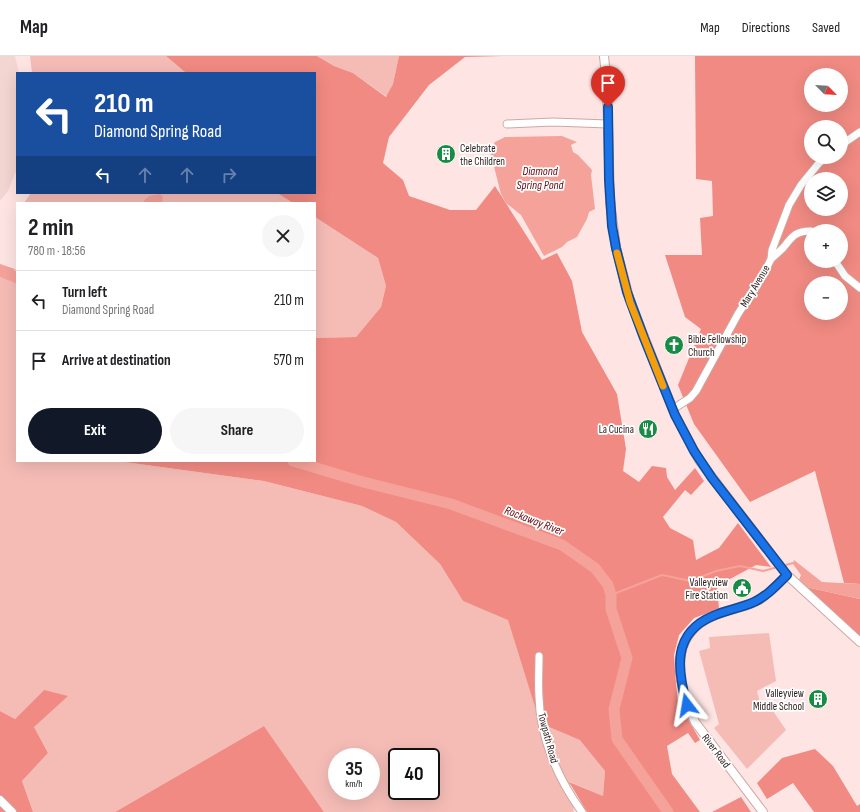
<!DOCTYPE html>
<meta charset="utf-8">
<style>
body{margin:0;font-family:"Sofia Sans Condensed",sans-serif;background:#f6f6f6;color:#202124;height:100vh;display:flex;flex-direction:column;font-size:15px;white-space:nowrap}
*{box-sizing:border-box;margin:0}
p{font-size:13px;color:#757577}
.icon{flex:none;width:22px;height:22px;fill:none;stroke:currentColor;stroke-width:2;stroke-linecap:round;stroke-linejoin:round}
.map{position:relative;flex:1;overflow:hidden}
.panel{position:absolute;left:16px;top:146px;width:300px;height:260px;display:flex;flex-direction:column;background:#fff;border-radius:0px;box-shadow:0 4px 16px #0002}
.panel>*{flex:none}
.guide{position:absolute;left:16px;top:16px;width:300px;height:122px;border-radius:0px;box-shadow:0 4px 16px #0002;background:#1a4fa0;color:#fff;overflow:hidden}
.needle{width:26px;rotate:114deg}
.controls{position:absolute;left:804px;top:12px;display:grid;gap:8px}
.controls a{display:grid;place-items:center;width:44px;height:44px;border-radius:50%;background:#fff;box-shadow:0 4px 16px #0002;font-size:20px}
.speed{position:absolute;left:328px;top:692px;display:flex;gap:8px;font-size:20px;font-weight:700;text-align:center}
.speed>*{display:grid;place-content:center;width:52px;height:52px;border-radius:50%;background:#fff;box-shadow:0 4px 16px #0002;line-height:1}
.speed small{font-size:10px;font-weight:400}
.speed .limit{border:2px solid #111;border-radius:6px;background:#fff;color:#111}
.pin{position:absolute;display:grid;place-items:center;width:34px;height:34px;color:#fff;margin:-41px -17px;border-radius:50% 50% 50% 0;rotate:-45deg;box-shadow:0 0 4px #0007}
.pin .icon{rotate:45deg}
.me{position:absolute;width:44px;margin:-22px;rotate:346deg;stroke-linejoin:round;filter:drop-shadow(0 0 3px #0008)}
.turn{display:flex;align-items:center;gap:14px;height:84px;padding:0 12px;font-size:18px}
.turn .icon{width:52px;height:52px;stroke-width:2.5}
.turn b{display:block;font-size:28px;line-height:34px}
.lanes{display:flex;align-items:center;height:38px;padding:0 12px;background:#0003;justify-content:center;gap:20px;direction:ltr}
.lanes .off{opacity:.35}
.round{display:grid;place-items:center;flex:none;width:42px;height:42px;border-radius:21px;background:#f6f6f6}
.head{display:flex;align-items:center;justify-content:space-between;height:68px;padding:0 12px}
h1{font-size:24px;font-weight:700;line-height:30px}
.primary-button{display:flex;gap:8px;margin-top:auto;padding:8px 12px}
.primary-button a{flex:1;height:46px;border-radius:24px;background:#111827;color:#fff;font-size:16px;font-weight:700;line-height:46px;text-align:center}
.primary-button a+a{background:#f6f6f6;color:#202124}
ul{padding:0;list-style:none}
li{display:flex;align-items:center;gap:12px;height:60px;padding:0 12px;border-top:1px solid #e0e0e0}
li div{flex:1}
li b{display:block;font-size:15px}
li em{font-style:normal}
header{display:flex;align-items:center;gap:24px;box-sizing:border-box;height:56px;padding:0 20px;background:#fff;border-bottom:1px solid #e0e0e0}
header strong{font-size:19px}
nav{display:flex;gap:22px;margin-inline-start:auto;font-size:14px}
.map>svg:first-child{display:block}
</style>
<header>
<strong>Map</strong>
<nav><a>Map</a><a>Directions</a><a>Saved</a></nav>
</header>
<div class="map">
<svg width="860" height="756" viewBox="0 0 860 756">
<rect width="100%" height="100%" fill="#fee5e3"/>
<path fill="#f3d5d1" d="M0,0H15L19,17H17V113L8,135L0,145Z"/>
<path fill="#f5bcb6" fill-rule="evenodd" d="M30,0H166L186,17H32Z
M317,0H399L393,28L387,41L353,17L334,10Z
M31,137H277L293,147H24Z
M315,161L378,202L386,230L381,251L356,281L315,282Z
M17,211V405H117L264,425L362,450L396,466L440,508L463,545L508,563L540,666L581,684L605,715L603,740L570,726L574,756H324L264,670L115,756H33L22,725L48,697L34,671L44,634L15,663L0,655V221L9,225ZM337,701H371V735H337ZM397,701H431V735H397Z
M769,577L776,625L757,635L761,650L773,655L786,674L747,713L714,672L719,668L699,595L710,592L709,581Z"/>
<path fill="#f08a82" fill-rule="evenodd" d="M166,0H317L334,10L353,17L386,41L393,28L399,0H503L465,1L429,29L389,81L383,107L403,124L409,140L450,154H476L495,130L542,204L557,197L572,225L582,276L617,338L626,393L623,415L639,426L652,410L666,412L667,421L675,434L695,412L704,425L691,439L685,434L663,461L670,472L693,484L696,504L719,492L738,467L771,511L756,509L717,530L719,553L694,562L679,579L674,599L676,628L678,646L700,684L695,687L688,677L667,690L672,718L700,756H587L569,726L603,740L605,715L580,684L540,667L508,564L463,545L440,508L396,466L362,450L264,425L117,405H315V282L356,281L381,251L386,230L378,202L315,161V147H293L277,137H315V17H186Z
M695,0H860V528L844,527L815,415L750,446L694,368L678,329L701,273L685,261L665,199H702L700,162L713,160L712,125L696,123ZM811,19H841V49H811ZM811,71H841V101H811ZM811,123H841V153H811ZM811,175H841V205H811ZM811,227H841V257H811Z
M799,524L806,531L860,543V590L796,532Z
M44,634L68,640L34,671L48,697L22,725L33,756H0V655L15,663Z
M264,670L324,756H115Z
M815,693L833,710L857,750L860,748V756H814L793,727L767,743L757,727L782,702Z
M741,741L751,756H712Z"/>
<path fill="#f5a29a" d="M562,80L577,86L571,89L573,96L578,99L592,114L591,119L595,153L589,156L587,163L577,181L567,186L562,191L544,200L521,159L506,147L501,138L490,95L495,86L505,81Z
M160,138L163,141L162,147H145L144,145C147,140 154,139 160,138Z
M0,208L15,213L9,225L0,221Z
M794,504L822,526L860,528V543L806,531L799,524L801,519L793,508Z"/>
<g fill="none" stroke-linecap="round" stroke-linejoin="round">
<path stroke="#f5a29a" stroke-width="2" d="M782,510L793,507
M611,539L662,519L691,525L716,515L740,510L763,515L778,511"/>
<path stroke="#f5a29a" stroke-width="11" d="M0,214L17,222
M293,405L363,426L451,448L562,489L595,512L608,529L611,539V553L627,602L614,653L617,683L668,756"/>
<g stroke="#cea7a3" stroke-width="9">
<path id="minor" d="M507,68L553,66L608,68
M841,89L860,76
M771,203C775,199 779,196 783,192C792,181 795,175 811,175
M835,205L845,220L860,232
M673,353L690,342L696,335L738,258L763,219L771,203L772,194L789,149L801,129L819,107L827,101
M539,600C539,614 538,627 539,641C540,682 558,723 582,756"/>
</g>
<g stroke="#cea7a3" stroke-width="10">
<path id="tertiary" d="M604,0L607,30L610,145L616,192L630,245L675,359L699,404L787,519L860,586
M0,744L12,756
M763,756L695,666C677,629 667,580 713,560C728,553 745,552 759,544C770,537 778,528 787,519"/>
</g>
<use href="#minor" stroke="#fff" stroke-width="7"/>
<use href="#tertiary" stroke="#fff" stroke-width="8"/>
</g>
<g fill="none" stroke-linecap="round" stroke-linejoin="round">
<g stroke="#114b97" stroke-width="10">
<path id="route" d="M608,51L609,124L612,170L616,192L627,236L644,282L675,359L694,395L712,422L787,519C777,529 767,540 754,546C741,552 726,554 713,560C672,577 677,613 687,649"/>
</g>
<use href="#route" stroke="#1a73e8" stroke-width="7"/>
<path stroke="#f59e0b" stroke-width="7" d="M617,197L630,246L663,330"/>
</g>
<defs>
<g id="building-disc" transform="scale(1)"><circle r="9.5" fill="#188c45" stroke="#fff"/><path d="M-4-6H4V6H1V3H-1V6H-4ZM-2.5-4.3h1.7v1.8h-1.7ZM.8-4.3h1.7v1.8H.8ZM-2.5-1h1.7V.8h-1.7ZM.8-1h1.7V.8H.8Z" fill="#fff"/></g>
<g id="church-disc" transform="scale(1)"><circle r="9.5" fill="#188c45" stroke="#fff"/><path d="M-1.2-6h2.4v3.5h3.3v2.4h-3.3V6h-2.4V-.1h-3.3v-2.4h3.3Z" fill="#fff"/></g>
<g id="restaurant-disc" transform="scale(1)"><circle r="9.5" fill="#188c45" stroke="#fff"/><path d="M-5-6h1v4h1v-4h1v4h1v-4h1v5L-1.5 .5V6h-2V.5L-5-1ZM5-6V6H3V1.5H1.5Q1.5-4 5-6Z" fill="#fff"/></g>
<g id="civic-disc" transform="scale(1)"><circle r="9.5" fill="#188c45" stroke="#fff"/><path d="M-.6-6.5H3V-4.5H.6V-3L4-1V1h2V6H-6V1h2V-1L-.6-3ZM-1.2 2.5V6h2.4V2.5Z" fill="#fff"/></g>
</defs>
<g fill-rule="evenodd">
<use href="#building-disc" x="446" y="98"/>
<use href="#church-disc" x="674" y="289"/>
<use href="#restaurant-disc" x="648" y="373"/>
<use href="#civic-disc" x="742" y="532"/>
<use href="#building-disc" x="818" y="643"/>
</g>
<g text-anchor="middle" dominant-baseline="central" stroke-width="3.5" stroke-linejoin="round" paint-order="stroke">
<g font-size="11" fill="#2b1c1b" stroke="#fff" text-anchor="end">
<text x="460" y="92" text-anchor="start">Celebrate<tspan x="460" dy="13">the Children</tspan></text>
<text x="688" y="283" text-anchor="start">Bible Fellowship<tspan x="688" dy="13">Church</tspan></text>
<text x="634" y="373">La Cucina</text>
<text x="728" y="526">Valleyview<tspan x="728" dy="13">Fire Station</tspan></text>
<text x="804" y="637">Valleyview<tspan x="804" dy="13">Middle School</tspan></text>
</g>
<g font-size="11" fill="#2b1c1b" stroke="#fff">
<text transform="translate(755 230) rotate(-59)">Mary Avenue</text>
<text transform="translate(548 682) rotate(75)">Towpath Road</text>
<text transform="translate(716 695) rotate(53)">River Road</text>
</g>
<g font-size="12" font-style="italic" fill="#63040c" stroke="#fff">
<text x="540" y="115">Diamond<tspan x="540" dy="14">Spring Pond</tspan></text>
<text transform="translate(534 465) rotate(21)">Rockaway River</text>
</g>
</g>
</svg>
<div class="controls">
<a><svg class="needle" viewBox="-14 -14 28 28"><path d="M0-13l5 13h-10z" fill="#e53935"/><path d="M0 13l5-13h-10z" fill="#757577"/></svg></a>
<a><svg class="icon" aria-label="search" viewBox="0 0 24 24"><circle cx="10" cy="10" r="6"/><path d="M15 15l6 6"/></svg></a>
<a><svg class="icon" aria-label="layers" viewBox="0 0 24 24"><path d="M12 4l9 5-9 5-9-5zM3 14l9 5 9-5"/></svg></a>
<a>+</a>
<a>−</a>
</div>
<div class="speed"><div>35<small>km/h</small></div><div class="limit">40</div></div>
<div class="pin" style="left:608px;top:51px;background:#d93025"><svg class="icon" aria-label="arrive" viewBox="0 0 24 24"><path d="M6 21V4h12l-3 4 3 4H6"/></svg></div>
<svg class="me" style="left:687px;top:649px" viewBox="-20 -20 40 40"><path d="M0-17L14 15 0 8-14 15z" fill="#1a73e8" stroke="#fff" stroke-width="4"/></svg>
<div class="guide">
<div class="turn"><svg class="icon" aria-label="left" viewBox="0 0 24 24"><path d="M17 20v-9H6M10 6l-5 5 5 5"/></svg><div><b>210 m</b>Diamond Spring Road</div></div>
<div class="lanes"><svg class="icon" aria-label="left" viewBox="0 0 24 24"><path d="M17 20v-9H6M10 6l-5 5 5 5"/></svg><svg class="icon off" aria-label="ahead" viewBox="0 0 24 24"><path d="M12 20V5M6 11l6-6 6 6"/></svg><svg class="icon off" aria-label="ahead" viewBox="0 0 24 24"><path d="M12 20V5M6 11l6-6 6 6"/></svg><svg class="icon off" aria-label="right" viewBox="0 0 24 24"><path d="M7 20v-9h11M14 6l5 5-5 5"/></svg></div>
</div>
<section class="panel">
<div class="head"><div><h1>2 min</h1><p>780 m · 18:56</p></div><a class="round"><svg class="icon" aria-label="close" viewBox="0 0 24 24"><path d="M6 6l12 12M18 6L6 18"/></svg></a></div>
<ul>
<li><svg class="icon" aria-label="left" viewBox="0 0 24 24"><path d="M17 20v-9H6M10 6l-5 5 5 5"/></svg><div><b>Turn left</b><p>Diamond Spring Road</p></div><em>210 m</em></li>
<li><svg class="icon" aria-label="arrive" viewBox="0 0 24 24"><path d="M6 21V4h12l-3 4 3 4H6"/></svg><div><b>Arrive at destination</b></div><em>570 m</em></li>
</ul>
<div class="primary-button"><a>Exit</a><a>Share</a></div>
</section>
</div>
